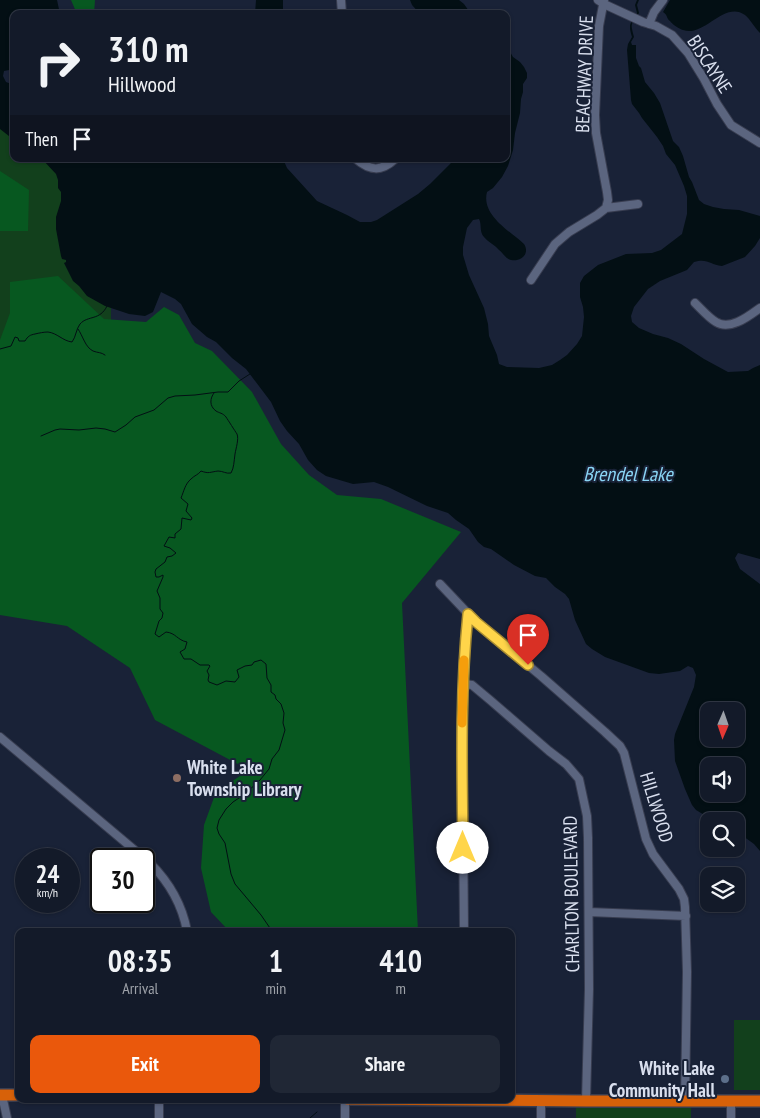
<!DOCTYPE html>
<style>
body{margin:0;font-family:"PT Sans Narrow",sans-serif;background:#202735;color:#f1f3f6;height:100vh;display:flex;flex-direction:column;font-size:19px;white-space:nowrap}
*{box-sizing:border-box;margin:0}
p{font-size:16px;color:#9da1a8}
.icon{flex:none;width:28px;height:28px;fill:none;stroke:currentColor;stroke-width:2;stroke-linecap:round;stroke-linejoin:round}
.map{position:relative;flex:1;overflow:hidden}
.drawer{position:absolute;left:15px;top:928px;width:500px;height:175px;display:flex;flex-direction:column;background:#131a29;border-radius:10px;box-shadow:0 1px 4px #0004,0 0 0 1px #323846}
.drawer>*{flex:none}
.banner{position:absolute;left:10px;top:10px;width:500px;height:152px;border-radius:10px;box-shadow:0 1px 4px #0004,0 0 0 1px #323846;background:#131a29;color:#f1f3f6;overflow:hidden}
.needle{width:32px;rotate:182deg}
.controls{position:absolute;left:700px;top:702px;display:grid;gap:10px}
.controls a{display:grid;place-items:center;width:45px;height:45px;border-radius:10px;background:#131a29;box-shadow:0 1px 4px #0004,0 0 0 1px #323846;font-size:25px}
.speed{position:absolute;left:15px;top:848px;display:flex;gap:10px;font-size:25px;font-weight:700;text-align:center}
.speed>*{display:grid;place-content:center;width:65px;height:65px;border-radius:50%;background:#131a29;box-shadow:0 1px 4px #0004,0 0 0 1px #323846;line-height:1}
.speed small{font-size:12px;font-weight:400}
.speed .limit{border:2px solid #111;border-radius:8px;background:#fff;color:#111}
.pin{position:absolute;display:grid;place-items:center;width:42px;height:42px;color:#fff;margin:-51px -21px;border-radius:50% 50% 50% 0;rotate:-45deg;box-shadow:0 0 5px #0007}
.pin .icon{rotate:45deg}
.me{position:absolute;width:55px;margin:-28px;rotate:0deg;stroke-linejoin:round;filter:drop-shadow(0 0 4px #0008)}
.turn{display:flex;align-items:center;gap:18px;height:105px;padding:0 15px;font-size:22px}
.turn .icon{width:65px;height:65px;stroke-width:2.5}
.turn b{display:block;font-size:35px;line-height:42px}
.then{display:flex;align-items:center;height:48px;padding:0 15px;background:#0003;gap:10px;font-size:19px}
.eta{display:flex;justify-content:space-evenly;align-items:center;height:85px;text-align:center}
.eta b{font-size:30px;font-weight:700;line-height:35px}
.primary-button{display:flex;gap:10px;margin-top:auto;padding:10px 15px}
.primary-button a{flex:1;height:58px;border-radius:10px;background:#ea580c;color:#fff;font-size:20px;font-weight:700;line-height:58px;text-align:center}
.primary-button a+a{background:#202735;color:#f1f3f6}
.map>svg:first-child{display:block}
</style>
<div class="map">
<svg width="760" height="1118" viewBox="0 0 760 1118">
<rect width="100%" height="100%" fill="#192237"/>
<path fill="#12401c" d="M0,92H14V159H110L112,480H0Z
M734,1020H760V1090H734Z
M576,1106L691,1107V1118H576Z"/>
<path fill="#075820" d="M71,0H95L94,14H77Z
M0,171L29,190L28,231H0Z
M58,276L104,319L146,322L164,307L179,315L195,343L212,351L252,392L281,444L309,475L337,495L381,499L461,532L402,603L418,931H229L211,912L201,868L204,825L216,792L249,770L155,720L130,668L67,626L0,615V340L10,313V282Z"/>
<path fill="#030f14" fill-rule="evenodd" d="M0,0H57L60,14H14V69L4,71L3,76L6,82L14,85V140L0,129Z
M256,0H283V14H255Z
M410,0H459L464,4L471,14H420L412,5Z
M637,0H639L637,5L639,13C631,26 630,22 634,37L631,42L632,45H636V58L639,66L641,68L645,82L654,93L660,103L673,141L679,147L683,156L689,177L692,182L699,200L704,204L713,207L724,209L739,210L760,216V238L755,246L745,257L722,266C710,265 708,258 694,262L687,270L660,281L648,289L634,307L631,316L632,322L639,328L653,334L668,338L681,344L704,359L728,372L748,371L753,368L760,365V559L738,553L735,558L740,569L760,584V851L754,844L736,831V821H722L717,818L706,816L696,810L692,805L685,789L675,761L674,740L675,734L694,687L696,675L693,668L688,666L680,671L659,674L649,673L605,657L592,649L586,644L575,620L569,599L565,594L555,587L546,578L535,576L514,565L491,549L484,547L478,542L469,529L456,520L448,513L427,506L388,487L374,482L353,484L326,476L317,470L308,460L299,444L287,431L280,421L271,402L246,369L232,358L216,342L207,337L192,324L181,304L175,299L161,292L153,312L145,316L129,314L105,306L87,296L79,286L73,281L64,263L66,262V260L62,259L61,256L56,229V217L61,201V192L58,188V180L56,174L42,159H283L287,168L317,201L347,215L360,222H371L377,220L418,194L430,184L451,163L453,159H506V45L513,57L520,62L524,67L527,73V78L523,84V92L521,99L520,113L515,133L513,150L508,166L502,177L493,188L487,192C481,215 510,231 524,244C530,253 522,262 511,260C506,259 503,253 499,250C495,245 488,242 484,237C479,232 482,224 479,219L473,220L467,228L463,247V255L469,275L484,308L488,324L489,336L497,355L499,364L507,367L539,368L552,365L560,360L567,355L577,344L582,336L584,317L583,307L580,297V283L584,276L598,265L626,254L652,253L661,250L682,234L687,214V196L684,186L675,165L666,154L663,146L657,137L642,118L639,113L632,104L631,100L627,50L628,44L632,37C628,24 630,24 637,13L635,5ZM709,711H736V739H709ZM709,766H736V794H709Z
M670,0H760V33C755,28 750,19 745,15C724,0 704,38 683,30C679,29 672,24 670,21C666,18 668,15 663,12Z"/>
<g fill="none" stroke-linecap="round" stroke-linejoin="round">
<path stroke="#030f14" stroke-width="1" d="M78,329C83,336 85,347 93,351C98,353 101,352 105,355
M0,349L11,346L15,337L18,338L19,341H25C28,336 30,335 35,334C39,333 44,332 48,332C57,333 63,341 72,342C76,337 76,329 80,324C88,315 100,321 107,306
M214,393C210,398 209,406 216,411C219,413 223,413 226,417C228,420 235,431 237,434C239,439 236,448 235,454C234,461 234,468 231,473C226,474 223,471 218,471C210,472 209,474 201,471C198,475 195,475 191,479C185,484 184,491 181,498L188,504L186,511L192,518L191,520L182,518L181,529L175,534V538L169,537L164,546L170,548L176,553L172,556L167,557L165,562L156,569L155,572L156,577H159L163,575V577L157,591L160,598V609L163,613L162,618L159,621L155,634L159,637L166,632C176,633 177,640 187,642L185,649L180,652L184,659H191L200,665H209L210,666L207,671L209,675L208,680L209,682L217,685L226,681L235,682L239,677L237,670L245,666L252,665L254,662L261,660L266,664L267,678L271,685V692L275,695L276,699L281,704L284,713L283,723L285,730L279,750L272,759L269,769L260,780L245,794L233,802L226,809L219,820L217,828L219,834L225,843L231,874L235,884L261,915L272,931
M41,436L55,430L60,429L79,430L96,428L105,429L115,432L126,425L135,417L154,410L168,398L175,396L195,395L218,392H228L239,381L250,374
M310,1118L317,1112"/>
<g stroke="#383d50" stroke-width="10">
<path id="minor" d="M341,0L342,14
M598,0L606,5L643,22L656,26L672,35L688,53L704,79L717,104L731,125L760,143
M604,0L599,26L595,115L596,133L607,192L608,200L606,208
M649,24L654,12L663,0
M356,159C370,171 381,172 395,159
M531,280L555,244L569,232L597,215L606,208L638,204
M695,303C702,310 709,318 716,322C730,331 749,316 760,308
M440,584L476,622L541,676L605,732L620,746L624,753L646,839L653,854L679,889L684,899L685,907L687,972L685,1101
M463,684L472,685L490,700L549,751L566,764L579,779L587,816L588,838L589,989L586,1101
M0,737L150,863C169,882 182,904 187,931
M589,912L686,916
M464,931L462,702L464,655L468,614
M2,1095L7,1118
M159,1099V1118
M345,1099V1118
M541,1101V1118
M731,1101V1118"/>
</g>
<g stroke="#383d50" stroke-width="14">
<path id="highway" d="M0,1095H19
M347,1099L586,1101H760"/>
</g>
<use href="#minor" stroke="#5b657f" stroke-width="8"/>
<use href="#highway" stroke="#d76109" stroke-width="11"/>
</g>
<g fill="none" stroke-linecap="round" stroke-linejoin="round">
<g stroke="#a68a30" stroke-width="12">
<path id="route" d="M463,848C462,770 460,692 468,614L476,622L528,665"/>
</g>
<use href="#route" stroke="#ffd54a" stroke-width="9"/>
<path stroke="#f59e0b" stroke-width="9" d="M462,723L464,660"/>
</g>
<circle fill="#8d6e63" stroke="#192237" stroke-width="2" cx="177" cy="778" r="5"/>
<circle fill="#5c6f8a" stroke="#192237" stroke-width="2" cx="725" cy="1079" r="5"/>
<g text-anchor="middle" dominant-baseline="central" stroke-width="4" stroke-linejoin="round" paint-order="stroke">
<g font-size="19" fill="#d9dfee" stroke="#192237">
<text transform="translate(710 64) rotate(57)">BISCAYNE</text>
<text transform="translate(584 74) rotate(-88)">BEACHWAY DRIVE</text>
<text transform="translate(657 807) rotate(73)">HILLWOOD</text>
<text transform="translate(571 894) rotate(-91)">CHARLTON BOULEVARD</text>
</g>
<g font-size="19" font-weight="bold" fill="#d9dfee" stroke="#192237" text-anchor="start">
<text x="187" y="767">White Lake<tspan x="187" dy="22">Township Library</tspan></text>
<text x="715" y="1068" text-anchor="end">White Lake<tspan x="715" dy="22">Community Hall</tspan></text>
</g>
<g font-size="20" font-style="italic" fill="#8ad5f5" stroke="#192237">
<text x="628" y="474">Brendel Lake</text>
</g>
</g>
</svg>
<div class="controls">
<a><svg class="needle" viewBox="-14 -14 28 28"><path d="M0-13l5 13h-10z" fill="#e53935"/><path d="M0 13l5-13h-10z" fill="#9da1a8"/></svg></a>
<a><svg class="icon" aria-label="sound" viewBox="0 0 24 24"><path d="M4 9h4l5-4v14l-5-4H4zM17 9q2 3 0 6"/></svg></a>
<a><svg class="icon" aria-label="search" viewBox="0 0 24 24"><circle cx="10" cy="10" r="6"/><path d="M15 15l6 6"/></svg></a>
<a><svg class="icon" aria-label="layers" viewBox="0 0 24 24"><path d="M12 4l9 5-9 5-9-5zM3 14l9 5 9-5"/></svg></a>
</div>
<div class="speed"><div>24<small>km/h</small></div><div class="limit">30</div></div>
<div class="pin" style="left:528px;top:665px;background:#d93025"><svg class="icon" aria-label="arrive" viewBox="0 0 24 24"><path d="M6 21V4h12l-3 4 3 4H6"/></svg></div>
<svg class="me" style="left:463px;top:848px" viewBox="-20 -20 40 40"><circle r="19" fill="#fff"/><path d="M0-13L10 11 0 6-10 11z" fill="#ffd54a"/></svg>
<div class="banner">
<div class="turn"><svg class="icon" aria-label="right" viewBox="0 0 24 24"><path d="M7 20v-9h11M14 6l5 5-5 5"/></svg><div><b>310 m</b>Hillwood</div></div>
<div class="then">Then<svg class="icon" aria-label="arrive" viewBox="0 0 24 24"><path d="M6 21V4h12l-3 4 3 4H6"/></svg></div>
</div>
<section class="drawer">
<div class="eta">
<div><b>08:35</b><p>Arrival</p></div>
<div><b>1</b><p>min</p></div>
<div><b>410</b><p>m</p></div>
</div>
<div class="primary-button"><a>Exit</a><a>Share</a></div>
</section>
</div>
